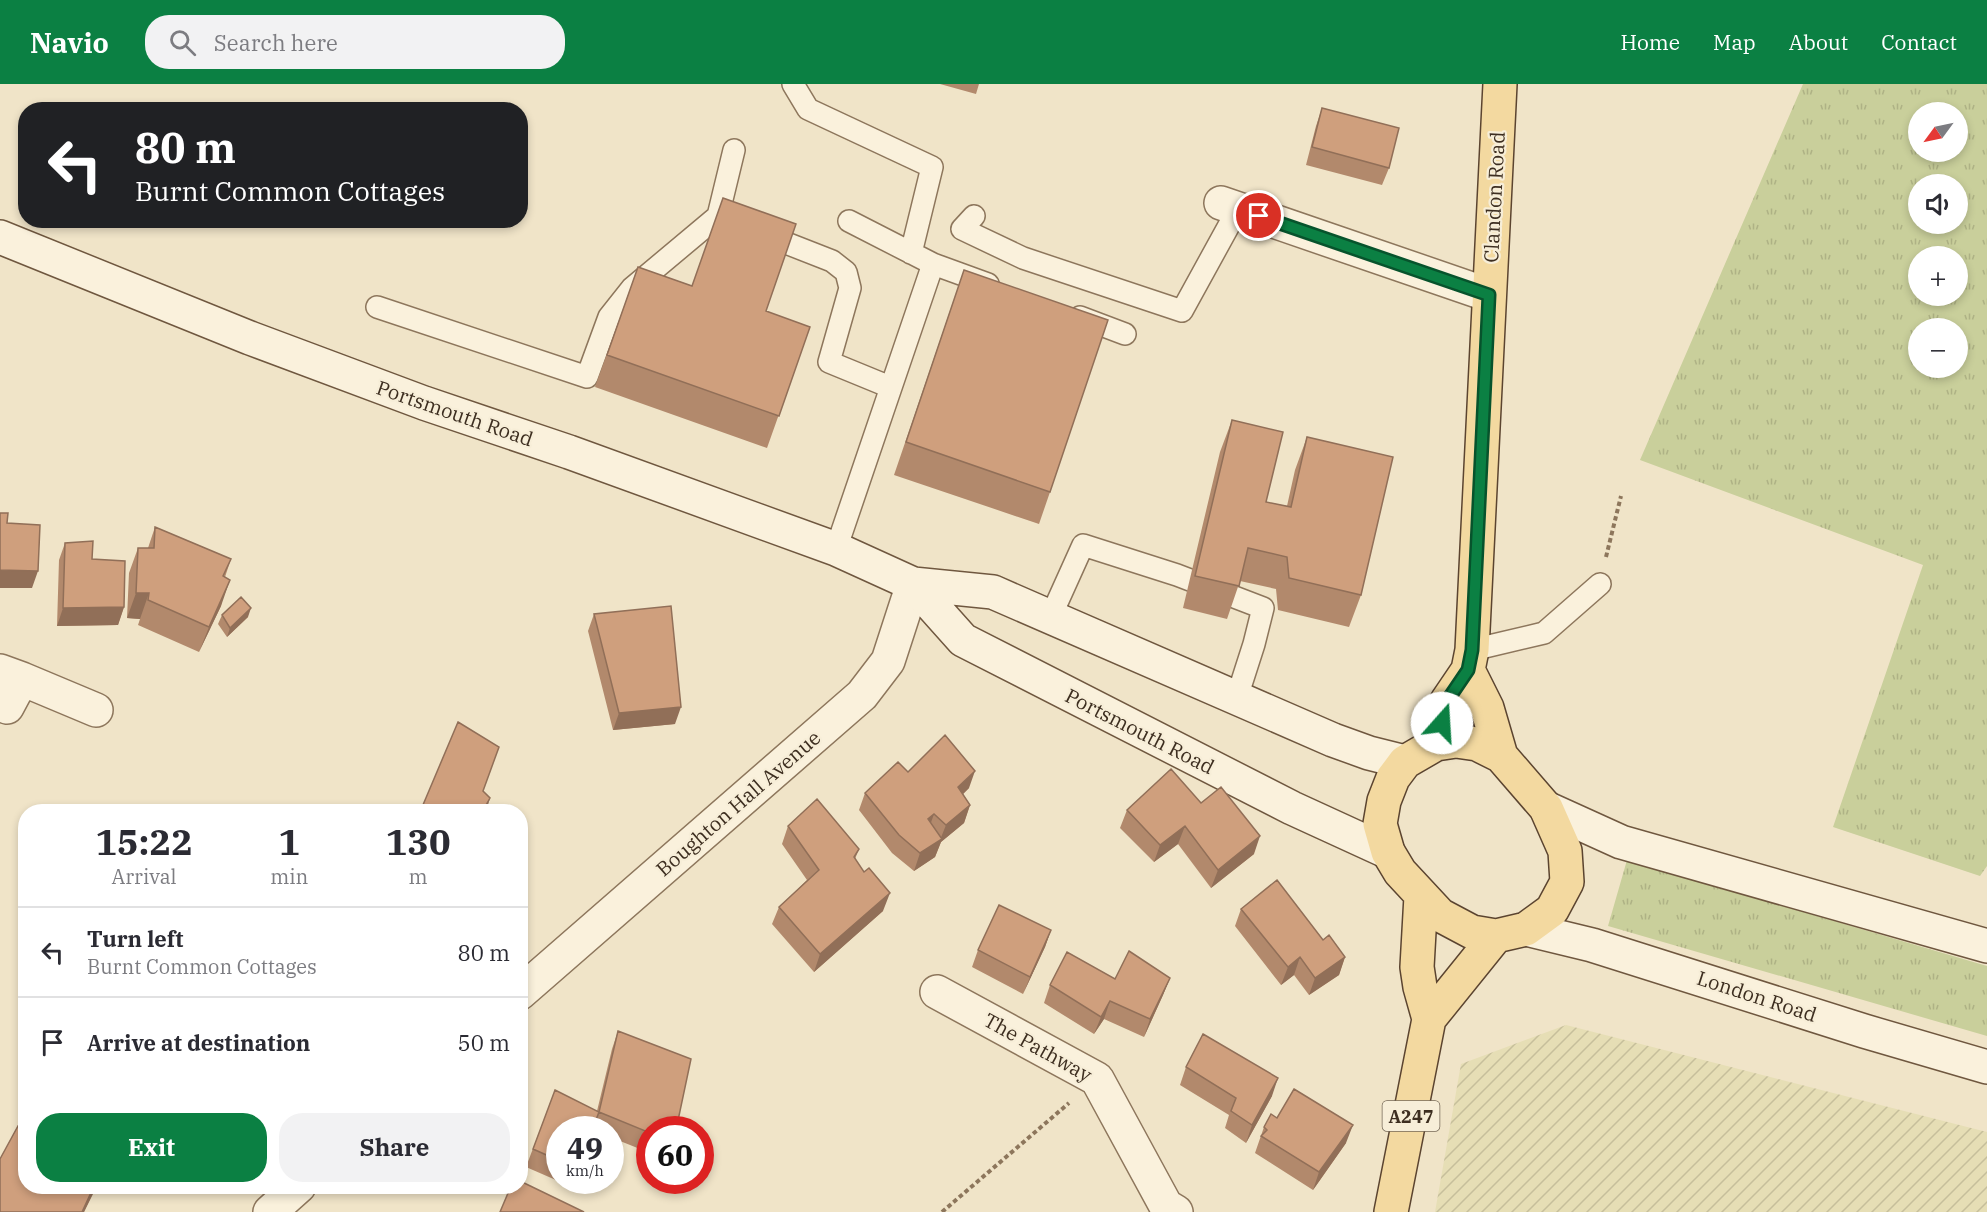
<!DOCTYPE html>
<meta charset="utf-8">
<style>
body{margin:0;font-family:"IBM Plex Serif",serif;background:#f2f2f3;color:#2b2b33;height:100vh;display:flex;flex-direction:column;font-size:22px;white-space:nowrap}
*{box-sizing:border-box;margin:0}
p{font-size:20px;color:#7c7c81}
.icon{flex:none;width:33px;height:33px;fill:none;stroke:currentColor;stroke-width:2;stroke-linecap:round;stroke-linejoin:round}
.map{position:relative;flex:1;overflow:hidden}
.sheet{position:absolute;left:18px;top:720px;width:510px;height:390px;display:flex;flex-direction:column;background:#fff;border-radius:24px;box-shadow:0 3px 9px #0003}
.sheet>*{flex:none}
.banner{position:absolute;left:18px;top:18px;width:510px;height:126px;border-radius:24px;box-shadow:0 3px 9px #0003;background:#202124;color:#fff;overflow:hidden}
.needle{width:39px;rotate:237deg}
.buttons{position:absolute;left:1908px;top:18px;display:grid;gap:12px}
.buttons a{display:grid;place-items:center;width:60px;height:60px;border-radius:50%;background:#fff;box-shadow:0 3px 9px #0003;font-size:30px}
.speed{position:absolute;left:546px;top:1032px;display:flex;gap:12px;font-size:30px;font-weight:700;text-align:center}
.speed>*{display:grid;place-content:center;width:78px;height:78px;border-radius:50%;background:#fff;box-shadow:0 3px 9px #0003;line-height:1}
.speed small{font-size:15px;font-weight:400}
.speed .limit{border:9px solid #d22;background:#fff;color:#111}
.pin{position:absolute;display:grid;place-items:center;width:51px;height:51px;color:#fff;margin:-26px;border:3px solid #fff;border-radius:50%;box-shadow:0 2px 6px #0007}
.me{position:absolute;width:66px;margin:-33px;rotate:19deg;stroke-linejoin:round;filter:drop-shadow(0 0 4px #0008)}
.turn{display:flex;align-items:center;gap:21px;height:126px;padding:0 18px;font-size:27px}
.turn .icon{width:78px;height:78px;stroke-width:2.5}
.turn b{display:block;font-size:42px;line-height:51px}
.eta{display:flex;justify-content:space-evenly;align-items:center;height:102px;text-align:center}
.eta b{font-size:36px;font-weight:800;line-height:42px}
.cta{display:flex;gap:12px;margin-top:auto;padding:12px 18px}
.cta a{flex:1;height:69px;border-radius:24px;background:#0b8043;color:#fff;font-size:24px;font-weight:800;line-height:69px;text-align:center}
.cta a+a{background:#f2f2f3;color:#2b2b33}
ul{padding:0;list-style:none}
li{display:flex;align-items:center;gap:18px;height:90px;padding:0 18px;border-top:2px solid #e1e1e2}
li div{flex:1}
li b{display:block;font-size:22px}
li em{font-style:normal}
header{display:flex;align-items:center;gap:36px;box-sizing:border-box;height:84px;padding:0 30px;background:#0b8043;color:#fff}
header strong{font-size:28px}
nav{display:flex;gap:33px;margin-inline-start:auto;font-size:21px}
.search{width:420px;height:54px;background:#f2f2f3;display:flex;align-items:center;gap:15px;box-sizing:border-box;padding:0 21px;border-radius:24px;color:#7c7c81;font-size:22px}
.map>svg:first-child{display:block}
</style>
<header>
<strong>Navio</strong>
<div class="search"><svg class="icon" aria-label="search" viewBox="0 0 24 24"><circle cx="10" cy="10" r="6"/><path d="M15 15l6 6"/></svg>Search here</div>
<nav><a>Home</a><a>Map</a><a>About</a><a>Contact</a></nav>
</header>
<div class="map">
<svg width="1987" height="1128" viewBox="0 0 1987 1128">
<defs>
<pattern id="farmland-furrows" width="10" height="10" patternUnits="userSpaceOnUse" patternTransform="scale(1.5)"><rect width="10" height="10" fill="#e6deb5"/><path d="M-1 1l2-2M0 10L10 0M9 11l2-2" fill="none" stroke="#c6bf9b"/></pattern>
<pattern id="grass-tufts" width="24" height="20" patternUnits="userSpaceOnUse" patternTransform="scale(1.5)"><rect width="24" height="20" fill="#c9cf9b"/><path d="M3 7l-1-3M5 7V3M7 7l1-3M15 17l-1-3M17 17v-4M19 17l1-3" fill="none" stroke="#aeb285"/></pattern>
</defs>
<rect width="100%" height="100%" fill="#f0e4c8"/>
<path fill="url(#farmland-furrows)" d="M1566,941L1987,1048V1128H1435L1461,980Z"/>
<path fill="url(#grass-tufts)" fill-rule="evenodd" d="M1803,0H1987V782L1980,792L1833,743L1923,481L1640,376ZM1918,28H1958V68H1918ZM1918,100H1958V140H1918ZM1918,172H1958V212H1918ZM1918,244H1958V284H1918Z
M1627,776L1987,882V952L1608,842Z"/>
<g fill="none" stroke-linecap="round" stroke-linejoin="round">
<g stroke="#8d765c" stroke-width="24">
<path id="lane" d="M793,0L808,25L932,83L911,169
M974,132L962,145L1023,174L1182,227L1238,125
M729,136L718,132L734,66
M763,150L832,177L846,188L850,204L829,278L890,303
M933,180L988,200
M377,223L587,293L609,233L632,204L718,132
M1080,233L1125,250
M836,465L933,180L849,137
M1051,532L1083,461L1177,491L1263,524L1254,560L1237,613
M1472,566L1544,549L1600,500"/>
</g>
<g stroke="#8d765c" stroke-width="36">
<path id="street" d="M1221,119L1489,211
M0,587L22,595L7,623
M22,595L96,626
M937,908L1097,995L1166,1122L1176,1128
M520,909L862,611L888,577L913,500
M270,1128L299,1102"/>
</g>
<g stroke="#6f573f" stroke-width="36">
<path id="secondary" d="M0,153L250,254L424,319L569,368L836,465L913,500L993,508L1333,656L1369,669L1405,678
M913,500L963,556L1292,724L1388,768
M1546,724L1621,758L1987,862
M1526,845L1592,861L1864,947L1987,983"/>
</g>
<g stroke="#5b4430" stroke-width="36">
<path id="primary" d="M1468,586L1487,624L1501,672
M1456,657L1477,660L1501,672L1546,724L1565,767L1567,798L1552,826L1526,845L1496,852L1472,848L1440,831L1400,788L1388,768L1380,740L1384,717L1393,694L1405,678L1436,660Z
M1436,660L1447,617L1468,586L1472,566L1500,0
M1429,935L1496,852
M1391,1128L1429,935L1420,903L1417,883L1421,812"/>
</g>
<path stroke="#8d765c" stroke-width="4" stroke-dasharray="4.5 3" stroke-linecap="butt" d="M1606,473L1621,412
M942,1128L1069,1019"/>
<use href="#lane" stroke="#faf1dc" stroke-width="21"/>
<use href="#street" stroke="#faf1dc" stroke-width="33"/>
<use href="#secondary" stroke="#faf1dc" stroke-width="33"/>
<use href="#primary" stroke="#f3d9a0" stroke-width="33"/>
</g>
<path fill="#b2896c" d="M940,0H979L976,10Z
M1322,24L1389,84L1382,101L1306,81L1316,42Z
M638,183L810,243L767,364L595,303Z
M964,186L1050,408L1039,440L894,391Z
M1232,336L1266,418L1287,422L1295,386L1307,353L1361,511L1349,543L1278,526L1276,505L1240,497L1227,535L1183,524L1220,368Z
M155,443L231,475L225,493L221,522L199,568L138,541L140,535L127,534L129,489L138,464H148Z
M65,459L92,475L124,523L118,541L57,542L59,476Z
M594,530L675,640L613,646L588,547Z
M222,531L248,533L227,553L218,540Z
M908,688L969,704L963,710L970,721L964,739L941,758L935,773L914,787L892,769L859,726L865,709Z
M1201,719L1254,770L1211,804L1178,760L1154,778L1120,744L1127,726Z
M788,742L859,765L855,775L883,827L814,888L772,840L779,823L807,796L782,760Z
M1241,825L1323,856L1345,873L1339,891L1309,911L1294,891L1281,901L1235,842Z
M1051,846L1045,863L1023,910L972,883L978,866Z
M1170,894L1163,911L1144,953L1104,935L1094,950L1044,919L1050,901L1115,895Z
M618,947L650,1046V1069L610,1053V1046H560V1096H574L572,1103L526,1083L555,1006L597,1027L612,965Z
M1186,983L1272,1012L1246,1059L1225,1044L1229,1031L1180,1001Z
M26,1027V1102H96L84,1128H0V1075L18,1042L20,1043Z
M1277,1034L1346,1059L1313,1106L1255,1069L1264,1043Z"/>
<path fill="#916f58" d="M0,486L38,487L32,504H0Z
M230,496L221,522L199,568L209,543Z
M136,509H149L140,535L127,534Z
M124,523L118,541L57,542L63,524Z
M251,524L248,533L227,553L230,544Z
M681,623L675,640L613,646L619,629Z
M975,687L969,704L952,721L958,703Z
M490,714L486,728H482Z
M970,721L964,739L941,758L935,773L914,787L920,769L940,756L946,741Z
M934,730L928,747V735Z
M1185,742L1178,760L1154,778L1160,761Z
M1260,752L1254,770L1211,804L1218,786Z
M890,809L883,827L814,888L820,870Z
M1051,846L1045,863L1023,910L1030,893Z
M1300,873L1294,891L1281,901L1288,883Z
M1345,873L1339,891L1309,911L1315,894Z
M1170,894L1163,911L1144,953L1150,935Z
M1110,917L1104,935L1094,950L1101,933Z
M1278,994L1272,1012L1246,1059L1252,1041Z
M1353,1041L1346,1059L1313,1106L1319,1088Z
M94,1102H96L94,1108L84,1128H82Z"/>
<path fill="#cf9f7d" stroke="#916f58" stroke-width="1.5" d="M1322,24L1399,44L1389,84L1312,63Z
M723,114L796,140L766,227L810,243L779,332L607,271L638,183L692,202Z
M964,186L1108,236L1050,408L906,358Z
M1232,336L1283,348L1266,418L1291,423L1307,353L1393,373L1361,511L1289,494L1287,473L1248,464L1239,502L1195,492Z
M0,429H8L7,439L40,441L38,487L0,486Z
M155,443L231,475L223,492L230,496L209,543L148,516L149,509H136L138,464H154Z
M93,457L92,475L125,477L124,523L63,524L65,459Z
M241,513L251,524L230,544L222,531Z
M671,522L681,623L619,629L594,530Z
M458,638L499,663L483,707L490,714L482,728H420Z
M945,651L975,687L958,703L970,721L946,741L934,730L928,735L942,755L920,769L899,751L865,709L898,678L908,688Z
M1171,685L1201,719L1221,703L1260,752L1218,786L1185,742L1160,761L1127,726Z
M817,715L859,765L854,773L864,788L869,784L890,809L820,870L779,823L819,786L788,742Z
M1277,796L1323,856L1329,851L1345,873L1315,894L1300,873L1288,883L1241,825Z
M999,821L1051,846L1030,893L978,866Z
M1129,867L1170,894L1150,935L1110,917L1101,933L1050,901L1067,868L1115,895Z
M618,947L691,975L676,1046H650V1049L599,1028Z
M1203,950L1278,994L1252,1041L1231,1027L1236,1014L1186,983Z
M1294,1005L1353,1041L1319,1088L1261,1052L1267,1046L1264,1043L1271,1030L1277,1034Z
M555,1006L599,1028L592,1046H560V1077L533,1065Z
M18,1042L26,1046V1102H94L82,1128H0V1075Z
M520,1097L584,1128H500L511,1102H520Z"/>
<g fill="none" stroke-linecap="round" stroke-linejoin="round">
<g stroke="#07532c" stroke-width="15">
<path id="route" d="M1259,132L1489,211L1472,566L1468,586L1447,617L1442,639"/>
</g>
<use href="#route" stroke="#0b8043" stroke-width="10"/>
</g>
<g text-anchor="middle" dominant-baseline="central" stroke-width="4.5" stroke-linejoin="round" paint-order="stroke">
<rect fill="#f7eed8" stroke="#756857" stroke-width="1.5" x="1382.5" y="1017" width="57" height="30" rx="4.5"/>
<g font-size="18" font-weight="bold" fill="#3d2e20">
<text x="1411" y="1032">A247</text>
</g>
<g font-size="20" fill="#3d2e20" stroke="#f7eed8">
<text transform="translate(1494 113) rotate(-87)">Clandon Road</text>
<text transform="translate(455 329) rotate(19)">Portsmouth Road</text>
<text transform="translate(1140 647) rotate(27)">Portsmouth Road</text>
<text transform="translate(738 719) rotate(-41)">Boughton Hall Avenue</text>
<text transform="translate(1757 912) rotate(18)">London Road</text>
<text transform="translate(1038 963) rotate(29)">The Pathway</text>
</g>
</g>
</svg>
<div class="buttons">
<a><svg class="needle" viewBox="-14 -14 28 28"><path d="M0-13l5 13h-10z" fill="#e53935"/><path d="M0 13l5-13h-10z" fill="#7c7c81"/></svg></a>
<a><svg class="icon" aria-label="sound" viewBox="0 0 24 24"><path d="M4 9h4l5-4v14l-5-4H4zM17 9q2 3 0 6"/></svg></a>
<a>+</a>
<a>−</a>
</div>
<div class="speed"><div>49<small>km/h</small></div><div class="limit">60</div></div>
<div class="pin" style="left:1259px;top:132px;background:#d93025"><svg class="icon" aria-label="arrive" viewBox="0 0 24 24"><path d="M6 21V4h12l-3 4 3 4H6"/></svg></div>
<svg class="me" style="left:1442px;top:639px" viewBox="-20 -20 40 40"><circle r="19" fill="#fff"/><path d="M0-13L10 11 0 6-10 11z" fill="#0b8043"/></svg>
<div class="banner">
<div class="turn"><svg class="icon" aria-label="left" viewBox="0 0 24 24"><path d="M17 20v-9H6M10 6l-5 5 5 5"/></svg><div><b>80 m</b>Burnt Common Cottages</div></div>
</div>
<section class="sheet">
<div class="eta">
<div><b>15:22</b><p>Arrival</p></div>
<div><b>1</b><p>min</p></div>
<div><b>130</b><p>m</p></div>
</div>
<ul>
<li><svg class="icon" aria-label="left" viewBox="0 0 24 24"><path d="M17 20v-9H6M10 6l-5 5 5 5"/></svg><div><b>Turn left</b><p>Burnt Common Cottages</p></div><em>80 m</em></li>
<li><svg class="icon" aria-label="arrive" viewBox="0 0 24 24"><path d="M6 21V4h12l-3 4 3 4H6"/></svg><div><b>Arrive at destination</b></div><em>50 m</em></li>
</ul>
<div class="cta"><a>Exit</a><a>Share</a></div>
</section>
</div>
